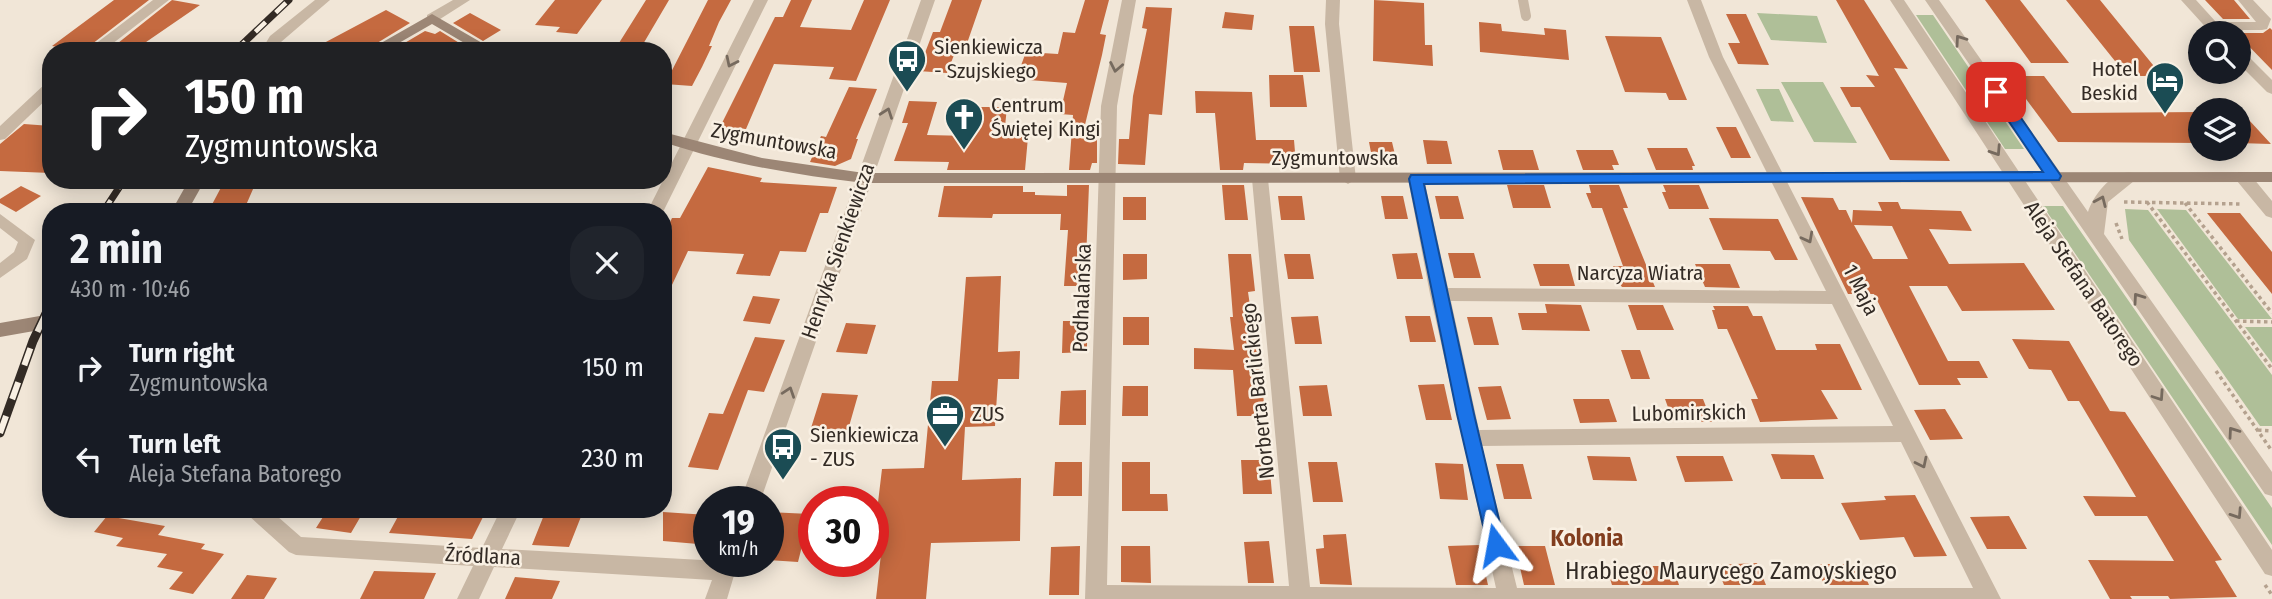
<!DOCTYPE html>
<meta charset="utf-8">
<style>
body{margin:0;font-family:"Fira Sans Condensed",sans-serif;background:#20242c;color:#f1f3f6;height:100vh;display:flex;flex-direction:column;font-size:26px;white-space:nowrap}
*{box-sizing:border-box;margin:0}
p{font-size:23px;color:#9ea1a6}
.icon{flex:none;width:38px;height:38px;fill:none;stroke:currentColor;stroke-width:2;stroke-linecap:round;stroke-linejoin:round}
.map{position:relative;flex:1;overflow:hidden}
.panel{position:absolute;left:42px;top:203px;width:630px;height:315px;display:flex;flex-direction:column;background:#171b24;border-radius:28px;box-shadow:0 4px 18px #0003}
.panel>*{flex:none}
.banner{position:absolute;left:42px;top:42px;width:630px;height:147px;border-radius:28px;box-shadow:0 4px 18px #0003;background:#202124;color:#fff;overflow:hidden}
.controls{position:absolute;left:2188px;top:21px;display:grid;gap:14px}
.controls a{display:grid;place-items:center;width:63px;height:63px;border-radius:50%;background:#171b24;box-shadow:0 4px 18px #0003;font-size:35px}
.speed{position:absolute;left:693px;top:486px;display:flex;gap:14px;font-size:35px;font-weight:700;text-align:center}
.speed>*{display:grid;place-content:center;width:91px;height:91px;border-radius:50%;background:#171b24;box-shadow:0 4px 18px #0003;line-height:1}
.speed small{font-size:18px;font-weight:400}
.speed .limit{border:10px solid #d22;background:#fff;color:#111}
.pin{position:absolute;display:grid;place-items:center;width:60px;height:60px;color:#fff;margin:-30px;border-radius:14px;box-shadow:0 4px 10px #0006}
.me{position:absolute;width:77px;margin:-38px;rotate:347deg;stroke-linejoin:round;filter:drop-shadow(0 0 5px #0008)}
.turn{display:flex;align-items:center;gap:24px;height:147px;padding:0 28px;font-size:32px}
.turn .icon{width:91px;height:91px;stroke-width:2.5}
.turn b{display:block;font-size:49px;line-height:60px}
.round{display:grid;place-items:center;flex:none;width:74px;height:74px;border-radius:28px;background:#20242c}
.headline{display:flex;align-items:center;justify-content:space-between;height:119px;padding:0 28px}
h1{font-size:42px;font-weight:700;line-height:52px}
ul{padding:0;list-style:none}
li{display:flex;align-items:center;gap:21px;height:91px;padding:0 28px}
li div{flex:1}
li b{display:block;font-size:26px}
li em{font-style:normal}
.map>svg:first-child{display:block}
</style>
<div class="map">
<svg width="2272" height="599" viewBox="0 0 2272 599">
<rect width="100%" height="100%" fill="#f1e6d7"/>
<path fill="#afbf98" d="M1757,13L1817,16L1827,43L1771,40Z
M1916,15H1933L2024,149H2005Z
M1781,82H1823L1857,143L1814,142Z
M1756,89H1779L1794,122L1771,121Z
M2043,206H2063L2272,508V545Z
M2125,209L2148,210L2272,375V426H2260L2129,240Z
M2157,209L2186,210L2272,319H2238Z
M2245,327H2272V363Z"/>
<path fill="#c56a40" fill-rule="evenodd" d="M114,0H149L83,51L52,46Z
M172,0L200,5L133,51H108Z
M555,0H602L577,34L556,32L560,27L535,25Z
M646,0H669L639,51H614Z
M708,0H731L719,22L709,46H712L702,67L692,86L665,84Z
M791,0H812L800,27L851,30L864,0H890L856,81L829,79L834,67L774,64L746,129L720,127L775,17H783Z
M952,0H982L963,55H954L947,73L918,71L933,32H940Z
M1085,0H1109L1100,34L1106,35L1102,55L1082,137L1097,138V163H1092L1090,170H1069L1073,115L1060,114L1067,83L1016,79L1026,52L1058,54L1063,32L1075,33Z
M1374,0L1424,3L1425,45H1432L1433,66L1373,61Z
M1836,0H1864L1908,69L1894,68L1950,161L1890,160L1860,107H1851L1840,87H1875L1866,75L1879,76Z
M1985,0H2020L2069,63H2031Z
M2066,0H2100L2162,76H2127Z
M2205,0H2234L2250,19H2223Z
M1146,7L1172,8L1162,115L1149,114L1145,165L1118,164L1119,139H1129L1133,96L1147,29L1142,28Z
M386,10L410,23L364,51H309Z
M1225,12L1254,15L1252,30L1222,28Z
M470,13L501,30L483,41L453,23Z
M1726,14H1746L1769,65L1738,64L1728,43H1740Z
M1479,22L1501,24L1502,31L1545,35L1544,28L1566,30L1569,60L1480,52Z
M1289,26H1314L1320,72H1294Z
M2270,28L2272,30V70L2236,33H2263Z
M425,31L435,34L440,31L469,49L391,51Z
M1605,36L1661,37L1687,100H1669L1666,93L1625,92Z
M1269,75H1303L1307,107H1270Z
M2009,76H2044L2072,113L2200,112V143L2058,142Z
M849,87L877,89L856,139H858L851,159L835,166L810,162L821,136L826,137Z
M1195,91L1252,92L1256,140H1294L1296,164L1244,163L1243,170H1220L1215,113H1196Z
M909,101L937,102L927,135L969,136L974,107H1007L1004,136L1028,137L1025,170H947L949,162L894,161L908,123H902Z
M2238,108L2271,144L2238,143Z
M24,124L51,126V173L0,171V144Z
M1716,127H1736L1751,158H1731Z
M1423,140L1447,141L1452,164H1427Z
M1369,142H1392L1397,163H1373Z
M1647,148H1687L1695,166H1692L1693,170H1656Z
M1498,150H1533L1539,170H1503Z
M1576,150H1613L1619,165H1612L1614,170H1583Z
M708,167L762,178L760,182L837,187L828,213H820L806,252L780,251L770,276L736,274L744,254L688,251L663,304V237L672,218H680Z
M225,180H257L243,212H208Z
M1067,185H1089L1085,286H1064L1068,230H1060L1061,214H993L992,218L938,217L944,186H1023V192H1035V195L1067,196Z
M1222,185H1244L1248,220H1225Z
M1507,185H1544L1551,208H1513Z
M1589,185H1619L1628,208H1623L1655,287H1622L1619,283L1613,266H1623L1602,208H1592L1586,193H1591Z
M1663,185H1699L1709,209H1669L1662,192H1666Z
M21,186L41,196L16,212L0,203V199Z
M1278,196H1302L1305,220H1281Z
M1381,196H1403L1408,219H1385Z
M1435,196H1458L1464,219H1440Z
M1123,197H1146V220H1123Z
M1801,197L1833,198L1839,210H1846L1852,223L1853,210L1882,211L1878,202H1898L1901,209L1961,211L1972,231L1929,229L1949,264L2024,263L2055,310L1962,311L1947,286H1909L1948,361H1979L1988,378H1957L1961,385H1919L1874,294H1848ZM1854,225L1892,226L1908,259H1873Z
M2207,213H2240L2272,252V294Z
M1709,218L1778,219L1798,260H1775L1770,251L1723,250Z
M1417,253L1423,279H1397L1392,254Z
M1448,253H1474L1481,278H1454Z
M1123,254H1147V279L1123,280Z
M1228,254H1251L1255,291L1248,292L1266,416H1237L1233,370L1194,369V348L1234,350L1230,317H1233Z
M1284,254H1310L1314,279H1288Z
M1533,264H1569L1575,286H1540Z
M1695,264H1730L1740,288L1705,287Z
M1001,276L998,352L1020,351L1019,379H998L995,426L965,427L962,480L1021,478L1020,541L931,543L926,599H876L883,536H874L882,469L924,468L932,381H958L966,277Z
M753,296L780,299L770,324L743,321Z
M1545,304L1581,305L1590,331L1522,330L1518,313H1547Z
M1628,305H1663L1674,330H1637Z
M1713,306H1748L1753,316H1762L1776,350H1817L1815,344H1840L1862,390H1821L1838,419L1760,422L1751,399H1758L1727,329H1718L1712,310H1715Z
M1318,316L1322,344H1295L1291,317Z
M1405,316H1430L1436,342H1410Z
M1123,317H1149V345H1123Z
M1467,317H1492L1499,345H1474Z
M1063,321H1087V352L1062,353Z
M846,323L876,325L867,354L836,352Z
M755,337L785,340L764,392L748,390L718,470L688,467L709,413L723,414Z
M2012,339L2069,341L2110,411L2125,412L2222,560L2215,561L2237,597L2170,599L2168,596H2130L2132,599H2110L2088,560L2174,561L2147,516H2095L2083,496L2136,497L2079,401H2068L2051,370L2029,369Z
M1621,350H1640L1650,379H1631Z
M1444,384L1452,420H1426L1418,385Z
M1327,385L1332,416H1303L1299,386Z
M1123,386H1148V416H1122Z
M1501,386L1511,419L1487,420L1478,387Z
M1086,390V425H1059L1061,391Z
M822,393L858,395L848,430L811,428Z
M1573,399H1609L1617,422L1580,423Z
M1665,399H1703L1712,422L1673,421Z
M1945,409L1963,439L1930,440L1914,410Z
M1771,454L1814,455L1824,479H1781Z
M1587,456L1630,457L1637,481L1593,480Z
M1676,456H1723L1733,481L1685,482Z
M1241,460H1269L1272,494H1243Z
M1055,462H1082V496H1053Z
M1122,462H1150V494H1167L1168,511H1122Z
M1308,462H1337L1343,502H1313Z
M1435,463L1463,464L1468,500L1440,499Z
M1496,464H1523L1532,499H1504Z
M1915,495L1947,556L1914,557L1904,537L1860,540L1841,503L1886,500L1884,496Z
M328,509H365L351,533L316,528Z
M402,509H487L472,539L389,533Z
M562,509H584L569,547L532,545L544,515H560Z
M663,512L708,515L698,544L663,541Z
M768,512L810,514L798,562L768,560Z
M107,516L165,526L158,535L205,544L201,549L224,554L193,594L169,589L183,572L157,567L167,554L116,546L123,538L94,532Z
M2009,516L2027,549H1987L1970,517Z
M1346,534L1352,585L1320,584L1316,549L1324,548L1323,535Z
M1269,541L1274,583H1248L1244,542Z
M1479,545L1488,585H1456L1448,546Z
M1080,546L1079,595H1049L1051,547Z
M1121,546H1150L1151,583L1121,582Z
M1515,546H1545L1555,585H1524Z
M1757,563L1766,585H1724L1716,565Z
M1816,564H1860L1869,585H1824Z
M1606,566H1673L1679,585H1612Z
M374,571L436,573L424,599H360Z
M247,575L277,578L264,599H231Z
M515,577L560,581L552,599H505Z"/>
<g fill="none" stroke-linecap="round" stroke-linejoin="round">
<path stroke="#b4a18e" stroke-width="3.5" stroke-dasharray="3.5 3.5" stroke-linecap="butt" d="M2124,202L2242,204
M2147,202L2272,369
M2185,203L2272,313
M2116,223L2122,239
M2236,321L2272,322
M2216,371L2272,451
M2258,430L2272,431
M2265,585L2272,595"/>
<path stroke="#c8b7a4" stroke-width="10" d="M1523,0L1526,16"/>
<path fill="#c8b7a4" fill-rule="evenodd" d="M153,0H169L103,51H86Z
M315,0H330L281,42L275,51H261L270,36Z
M754,0H768L663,212H647Z
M921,0H935L760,502H740Z
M1122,0H1136L1117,106L1107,585L1289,586L1252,179L1254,175L1260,174L1268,179L1310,587L1496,588L1430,294L1408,179L1410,175L1416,174L1424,179L1448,288L1826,291L1709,57L1687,0H1701L1723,57L2001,599H1085L1101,106ZM1451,301L1832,304L1893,426L1479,430ZM1901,442L1973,588H1517L1482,446Z
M1326,0H1340L1339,24L1356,179L1348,184L1340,179L1325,24Z
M2181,0H2196L2216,22H2256L2238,0H2253L2271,19L2267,29L2262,30H2224L2226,33H2211Z
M2238,50L2243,51L2272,80V94L2267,92L2238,63Z
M51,81V95L5,139L0,140V126L46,83Z
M2243,172L2249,173L2272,201V218L2266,216L2237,181L2235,177L2237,173Z
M0,214L35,240L27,259L0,278V263L14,252L18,242L0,228Z
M245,509H269L301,537L482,548L501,509H521L502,549L738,562L727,599H705L712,580L494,567L479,599H457L473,566L296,555L289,552L248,515Z"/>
<path fill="#c8b7a4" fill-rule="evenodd" d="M453,0H470L437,21H427V15Z
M1890,0H1904L2272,550V576L2265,574Z
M1925,0H1939L2088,212C2093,195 2114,168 2134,173L2136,177L2134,181L2108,202L2104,234L2272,472V496L2265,494Z"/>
<path fill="#9c8675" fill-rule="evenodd" d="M432,14L496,51H478L432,24L385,51H367Z
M663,132L762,158L864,173L2272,172V182L864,183C796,175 729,164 663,142Z
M189,180H205L187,212H171Z
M51,314V328L0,337V323Z"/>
<g stroke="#332b25" stroke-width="7">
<path id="rail-far1" d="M235,51L289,0
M103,212L124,180"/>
</g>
<g stroke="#332b25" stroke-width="9">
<path id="rail" d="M0,433L33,341L51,303"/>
</g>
<use href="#rail-far1" stroke="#f9f0e3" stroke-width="4.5" stroke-dasharray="14" stroke-linecap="butt"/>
<use href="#rail" stroke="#f9f0e3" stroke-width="6" stroke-dasharray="18" stroke-linecap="butt"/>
</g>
<defs><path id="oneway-chevron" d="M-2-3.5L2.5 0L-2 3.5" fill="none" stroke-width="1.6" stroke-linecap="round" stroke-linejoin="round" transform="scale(1.75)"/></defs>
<g stroke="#766a5e">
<use href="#oneway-chevron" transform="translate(1960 40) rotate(-125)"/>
<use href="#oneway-chevron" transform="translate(731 62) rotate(116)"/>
<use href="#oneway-chevron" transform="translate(1116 67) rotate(101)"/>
<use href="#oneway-chevron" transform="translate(887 113) rotate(-70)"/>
<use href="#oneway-chevron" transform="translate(1996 151) rotate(57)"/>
<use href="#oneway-chevron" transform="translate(2101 201) rotate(-66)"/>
<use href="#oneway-chevron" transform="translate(1808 238) rotate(62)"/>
<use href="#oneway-chevron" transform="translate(2138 298) rotate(-125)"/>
<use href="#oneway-chevron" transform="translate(789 392) rotate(-71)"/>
<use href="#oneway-chevron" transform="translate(2159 396) rotate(56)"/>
<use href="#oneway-chevron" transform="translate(2233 432) rotate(-125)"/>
<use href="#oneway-chevron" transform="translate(1922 463) rotate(64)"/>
<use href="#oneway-chevron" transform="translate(2237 514) rotate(57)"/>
</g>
<path fill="#1a73e8" stroke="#114b97" stroke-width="2" d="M1996,88L2001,89L2059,173L2061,176L2059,180L1424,184L1474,414L1505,545L1503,551L1496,553L1489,551L1457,414L1409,179L1411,175L2043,172L1989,92Z"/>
<defs>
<g id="bus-pin" transform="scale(2.0125)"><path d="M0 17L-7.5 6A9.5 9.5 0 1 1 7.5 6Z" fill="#1b4c54" stroke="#f9f0e3"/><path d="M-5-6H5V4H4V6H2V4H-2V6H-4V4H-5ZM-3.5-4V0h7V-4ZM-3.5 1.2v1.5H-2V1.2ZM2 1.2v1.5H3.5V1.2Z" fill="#fff"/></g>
<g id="hotel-pin" transform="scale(2.0125)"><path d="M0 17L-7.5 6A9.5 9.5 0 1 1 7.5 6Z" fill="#1b4c54" stroke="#f9f0e3"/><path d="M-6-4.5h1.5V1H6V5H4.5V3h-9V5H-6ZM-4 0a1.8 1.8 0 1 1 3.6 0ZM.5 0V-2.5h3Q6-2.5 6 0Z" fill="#fff"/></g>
<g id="church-pin" transform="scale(2.0125)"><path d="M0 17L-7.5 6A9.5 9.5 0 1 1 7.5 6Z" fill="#1b4c54" stroke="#f9f0e3"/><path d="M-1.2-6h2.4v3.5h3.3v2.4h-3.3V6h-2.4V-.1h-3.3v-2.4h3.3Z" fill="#fff"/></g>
<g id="office-pin" transform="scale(2.0125)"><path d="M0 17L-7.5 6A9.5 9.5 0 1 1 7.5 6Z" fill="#1b4c54" stroke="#f9f0e3"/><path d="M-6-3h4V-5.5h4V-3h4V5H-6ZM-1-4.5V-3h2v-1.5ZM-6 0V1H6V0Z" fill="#fff"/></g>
</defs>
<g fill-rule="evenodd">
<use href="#bus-pin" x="907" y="59"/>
<use href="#hotel-pin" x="2165" y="81"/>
<use href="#church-pin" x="964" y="117"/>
<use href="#office-pin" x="945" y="414"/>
<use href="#bus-pin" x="783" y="447"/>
</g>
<g text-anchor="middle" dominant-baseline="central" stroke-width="5" stroke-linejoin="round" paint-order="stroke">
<g font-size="21" fill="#332b25" stroke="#f9f0e3" text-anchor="start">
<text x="934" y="47">Sienkiewicza<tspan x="934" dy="24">- Szujskiego</tspan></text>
<text x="2138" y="69" text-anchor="end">Hotel<tspan x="2138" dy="24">Beskid</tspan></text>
<text x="991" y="105">Centrum<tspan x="991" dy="24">Świętej Kingi</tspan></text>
<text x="972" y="414">ZUS</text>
<text x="810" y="435">Sienkiewicza<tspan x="810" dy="24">- ZUS</tspan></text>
</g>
<g font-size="21" fill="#332b25" stroke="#f9f0e3">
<text transform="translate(774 141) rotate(10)">Zygmuntowska</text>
<text x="1335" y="158">Zygmuntowska</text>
<text transform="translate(838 251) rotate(-71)">Henryka Sienkiewicza</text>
<text x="1640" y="273">Narcyza Wiatra</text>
<text transform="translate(2084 284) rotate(56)">Aleja Stefana Batorego</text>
<text transform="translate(1861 290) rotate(63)">1 Maja</text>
<text transform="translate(1082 298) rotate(-88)">Podhalańska</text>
<text transform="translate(1258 391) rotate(-96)">Norberta Barlickiego</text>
<text transform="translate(1689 413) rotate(-1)">Lubomirskich</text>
<text transform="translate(483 556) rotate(3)">Źródlana</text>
</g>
<g font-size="23" font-weight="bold" fill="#823e1f" stroke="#f9f0e3">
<text x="1587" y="538">Kolonia</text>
</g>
<g font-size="24" fill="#332b25" stroke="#f9f0e3">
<text x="1731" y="571">Hrabiego Maurycego Zamoyskiego</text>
</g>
</g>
</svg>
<div class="controls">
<a><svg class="icon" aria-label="search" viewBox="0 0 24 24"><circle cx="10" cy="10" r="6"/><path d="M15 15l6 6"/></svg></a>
<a><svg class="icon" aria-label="layers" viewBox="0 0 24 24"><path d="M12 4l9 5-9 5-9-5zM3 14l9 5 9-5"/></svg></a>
</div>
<div class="speed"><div>19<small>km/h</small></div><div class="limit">30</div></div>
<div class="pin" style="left:1996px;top:92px;background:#d93025"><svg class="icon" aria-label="arrive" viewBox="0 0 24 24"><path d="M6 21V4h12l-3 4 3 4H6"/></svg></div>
<svg class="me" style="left:1496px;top:545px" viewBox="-20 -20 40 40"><path d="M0-17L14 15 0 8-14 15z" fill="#1a73e8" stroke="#fff" stroke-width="4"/></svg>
<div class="banner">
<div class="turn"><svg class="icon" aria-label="right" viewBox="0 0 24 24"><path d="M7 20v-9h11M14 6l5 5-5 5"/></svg><div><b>150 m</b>Zygmuntowska</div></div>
</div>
<section class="panel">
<div class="headline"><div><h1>2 min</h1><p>430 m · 10:46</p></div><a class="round"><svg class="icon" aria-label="close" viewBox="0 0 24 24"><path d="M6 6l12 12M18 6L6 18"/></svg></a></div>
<ul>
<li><svg class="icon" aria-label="right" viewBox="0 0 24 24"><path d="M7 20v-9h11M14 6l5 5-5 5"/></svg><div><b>Turn right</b><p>Zygmuntowska</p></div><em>150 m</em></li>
<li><svg class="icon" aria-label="left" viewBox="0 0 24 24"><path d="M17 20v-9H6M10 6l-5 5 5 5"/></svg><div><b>Turn left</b><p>Aleja Stefana Batorego</p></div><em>230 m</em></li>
</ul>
</section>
</div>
